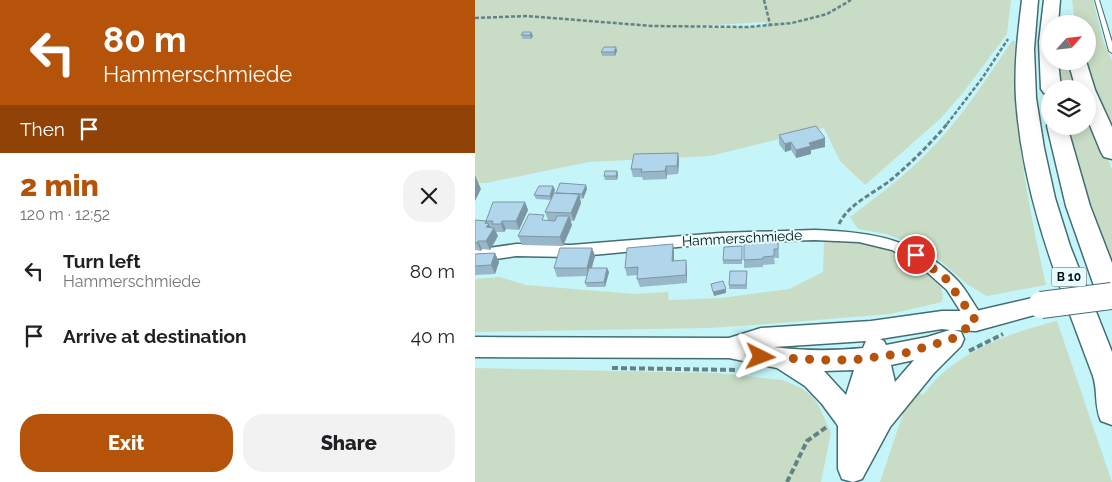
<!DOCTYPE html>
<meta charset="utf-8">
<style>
body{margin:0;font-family:Raleway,sans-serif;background:#f2f2f2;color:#202124;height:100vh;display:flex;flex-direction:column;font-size:19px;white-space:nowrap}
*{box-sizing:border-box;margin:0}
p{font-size:16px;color:#757577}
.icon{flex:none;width:28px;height:28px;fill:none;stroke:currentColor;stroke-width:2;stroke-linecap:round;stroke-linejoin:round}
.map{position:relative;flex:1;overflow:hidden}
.drawer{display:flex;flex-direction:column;background:#fff;width:475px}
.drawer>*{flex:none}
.banner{background:#b45309;color:#fff;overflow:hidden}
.needle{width:32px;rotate:63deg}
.fabs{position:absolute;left:566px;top:15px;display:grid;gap:10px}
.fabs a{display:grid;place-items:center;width:55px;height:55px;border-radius:50%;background:#fff;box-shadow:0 2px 12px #0003;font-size:25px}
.pin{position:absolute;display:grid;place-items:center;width:42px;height:42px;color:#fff;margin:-21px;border:2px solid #fff;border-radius:50%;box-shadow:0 1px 5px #0007}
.me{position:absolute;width:55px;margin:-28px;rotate:93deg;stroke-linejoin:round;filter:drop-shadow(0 0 4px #0008)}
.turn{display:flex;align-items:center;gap:18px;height:105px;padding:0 20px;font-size:22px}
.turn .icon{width:65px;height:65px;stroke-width:2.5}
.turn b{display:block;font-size:35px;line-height:42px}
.then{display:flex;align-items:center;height:48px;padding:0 20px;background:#0003;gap:10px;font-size:19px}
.round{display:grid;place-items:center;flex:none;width:52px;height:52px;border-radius:20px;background:#f2f2f2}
.overview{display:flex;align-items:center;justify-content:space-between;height:85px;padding:0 20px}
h1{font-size:30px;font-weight:800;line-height:38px;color:#b45309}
.primary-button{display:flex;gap:10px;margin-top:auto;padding:10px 20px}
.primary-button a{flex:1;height:58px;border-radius:20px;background:#b45309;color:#fff;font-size:20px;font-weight:800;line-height:58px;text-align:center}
.primary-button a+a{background:#f2f2f2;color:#202124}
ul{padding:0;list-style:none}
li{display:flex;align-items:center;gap:15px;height:65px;padding:0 20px}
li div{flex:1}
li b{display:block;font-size:19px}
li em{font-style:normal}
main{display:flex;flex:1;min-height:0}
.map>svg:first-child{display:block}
</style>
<main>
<section class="drawer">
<div class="banner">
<div class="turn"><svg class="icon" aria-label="left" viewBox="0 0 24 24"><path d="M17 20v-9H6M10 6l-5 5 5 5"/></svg><div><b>80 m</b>Hammerschmiede</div></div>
<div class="then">Then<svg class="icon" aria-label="arrive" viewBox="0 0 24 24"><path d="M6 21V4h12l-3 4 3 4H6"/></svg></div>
</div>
<div class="overview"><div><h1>2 min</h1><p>120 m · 12:52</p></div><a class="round"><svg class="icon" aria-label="close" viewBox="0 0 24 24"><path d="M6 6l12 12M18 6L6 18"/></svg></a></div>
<ul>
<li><svg class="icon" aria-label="left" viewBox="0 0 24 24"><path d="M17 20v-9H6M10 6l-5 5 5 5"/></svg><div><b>Turn left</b><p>Hammerschmiede</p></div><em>80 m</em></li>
<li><svg class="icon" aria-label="arrive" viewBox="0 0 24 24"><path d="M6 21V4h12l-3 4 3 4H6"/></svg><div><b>Arrive at destination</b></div><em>40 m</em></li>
</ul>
<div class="primary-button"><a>Exit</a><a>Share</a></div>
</section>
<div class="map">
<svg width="637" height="482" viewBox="0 0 637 482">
<rect width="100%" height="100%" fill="#c5f5f9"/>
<path fill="#c9ddc6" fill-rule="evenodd" d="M0,0H536L532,34L487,94L465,119L390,185L365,161L349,128L235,156L114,162L11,183H0ZM290,22L291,27L221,28L222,26Z
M597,0H618L628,40L637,61V130L610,61H612V24H600Z
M537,41H540C537,123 553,204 571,285L512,296L493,285L463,259L437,244L411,234L383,229L375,217C400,198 426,179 449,156C484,122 510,81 537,41Z
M582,61H595L604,89H585Z
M613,112L637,169V263L615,208L591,126H612Z
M349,241C364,242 381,241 396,245C420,250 475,271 467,302L415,314L305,323L234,328L0,332V279L25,277L51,285L160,294L193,292L194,300L246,298L314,289L348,272Z
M582,321L637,482H405L429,411L441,391L448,395C478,353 533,333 582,321Z
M0,368L243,373L308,380L326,388L337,396L344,406L356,433L346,482H0Z"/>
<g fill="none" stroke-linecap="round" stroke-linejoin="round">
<g stroke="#426e72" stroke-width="2">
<path id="service" d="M620,0H624L637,42V53L634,51Z"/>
</g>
<g stroke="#426e72" stroke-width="3">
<path id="minor" d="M339,230C395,232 442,238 483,281C492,291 499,305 507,316L509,321L507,326L501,328L495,326L472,290L444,265L417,250L384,242L339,240L245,243L96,257L41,256L0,262V250L41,244L96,245L245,233Z"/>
</g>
<g stroke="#426e72" stroke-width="3">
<path id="secondary" d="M566,296L574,299L578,305L574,311L501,331L479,330L486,332L489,339L486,346L459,373L415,427L387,479L378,482L367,479L363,469V426L361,423L347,404L330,386L302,368L254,358L0,357V337L254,338L286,328L396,321L467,311H501ZM467,329L475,330L452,337L411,345L409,341L405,339ZM391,341L388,348C358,351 329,351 299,347ZM439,360L420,382L416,365ZM379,370L371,395L349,371Z"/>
</g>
<g stroke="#426e72" stroke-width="3">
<path id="trunk" d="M547,0H563L559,49L561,98L569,148L580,198L595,246L637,352V425L626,421C619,406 623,391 618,376C584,284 548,199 541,99C539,65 543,33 547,0Z
M569,0H585L583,24H575V61H583L586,89H575V95L569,93L566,89L564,42Z
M593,61H611L620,90L637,127V159L629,157L626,152L612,118V89H601Z
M575,121V126H592L615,206L637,263V308L627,304L623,297L591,206L572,126Z"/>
</g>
<path stroke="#628285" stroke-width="2.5" stroke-dasharray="4 2" stroke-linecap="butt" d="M289,0L295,24
M0,18L52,16L177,26L273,27L317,23L352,14L376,0
M472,124L508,77L533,39"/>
<path stroke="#628285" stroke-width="3" stroke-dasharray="5 2.5" stroke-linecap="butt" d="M364,224C374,203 400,193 417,179C437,162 456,143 473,123"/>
<path stroke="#628285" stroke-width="4" stroke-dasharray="6 3" stroke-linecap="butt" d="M494,351L528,334
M137,368L263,370
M312,482L332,441L353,426"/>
<use href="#service" fill="#fff" fill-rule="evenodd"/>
<use href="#minor" fill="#fff" fill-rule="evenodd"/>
<use href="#secondary" fill="#fff" fill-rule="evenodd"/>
<use href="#trunk" fill="#fff" fill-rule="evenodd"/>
<g stroke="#426e72" stroke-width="28" stroke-linecap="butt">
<path id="secondary-bridge" d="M566,305L637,296"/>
</g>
<use href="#secondary-bridge" stroke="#fff" stroke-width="26"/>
</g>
<path fill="#98b8ca" d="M48,32L58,36L56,39H48L46,35Z
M141,47L142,51L140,56H127L126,52Z
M304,135L350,147L336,150V154L321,158L316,150L310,152L304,144Z
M203,153L204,161L203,174L192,175V179L168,180L167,177H158L156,169Z
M142,171L143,175L142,180H130L129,176Z
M111,185L112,189L108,199L105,198L106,203L99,221H95L97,225L88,246L47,245L43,236L71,220H81H73L70,212L76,200L61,199L59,195L78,186L80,190L77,196Z
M50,202L53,210L44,230L31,229L29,232H21L23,236L15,250L7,249L6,251L0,250V220L11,221L12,223L11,221Z
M303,237L304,258H299L300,264L288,265V267L269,268V260Z
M267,246V264H248V260Z
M117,248L120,256L117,268H132L134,272L130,287H112L110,283L112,276L82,277L79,268Z
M199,252V261L212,269V283L165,287L162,279V275L152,276L150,268Z
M20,253L24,262L20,274L0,275V254Z
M272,271V289H254V285Z"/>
<path fill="#7c96a4" d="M56,32L58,36L56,39L55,35Z
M141,47L142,51L140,56L139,52Z
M350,138V147L336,150V154L321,158V150L334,143Z
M316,142V150L310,152V144Z
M203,153L204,161L203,174L202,166Z
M191,166L192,175V179L190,171Z
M142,171L143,175L142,180L141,176Z
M0,175L6,189L0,201Z
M111,185L112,189L108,199L107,194Z
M78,186L80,190L76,200L75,196Z
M104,194L106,203L99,221L96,213Z
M50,202L53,210L44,230L41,221Z
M94,216L97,225L88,246L85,237Z
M11,221L13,225L14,224L17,231L19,228L23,236L15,250L11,241L10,223Z
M27,221L31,229L29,232L26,224Z
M3,241L7,249L6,251L2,243Z
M198,244L199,252V270L197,261Z
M117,248L120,256L114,276L112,268Z
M20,253L24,262L20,274L16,265Z
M211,260L212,269V283L211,275Z
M132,268L134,272L130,287L129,282Z
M251,289V293L239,296L238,292Z"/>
<path fill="#b1d6eb" stroke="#7c96a4" d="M48,32H56L55,35H46Z
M129,47H141L139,52H126Z
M341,126L350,138L334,143L336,146L321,150L316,142L310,144L304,135Z
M203,153L202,166H191L190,171L166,172L167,169H156L159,154Z
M130,171H142L141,176H129Z
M85,183L111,185L107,194L81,193Z
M64,186H78L75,196L59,195Z
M79,193L104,194L96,213L70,212Z
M18,202H50L41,221H27L26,224H17L18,221H11Z
M54,214L69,215L67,220L80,221L82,216H94L85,237L43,236Z
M0,220L11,221L10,223L14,224L11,227L19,228L11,241H3L2,243H0Z
M303,237V249H299V256L288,257V259L269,260V238Z
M198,244L197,261L211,260V275L162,279L163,267L150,268L152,248Z
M267,246V260H248L249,247Z
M85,248H117L112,268H79Z
M20,253L16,265L0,266V254Z
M114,268H132L129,282L110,283Z
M255,271H272L271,285H254Z
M248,281L251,289L238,292L236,284Z"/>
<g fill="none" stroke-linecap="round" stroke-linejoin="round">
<path stroke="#b45309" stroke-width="9" stroke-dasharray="0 16.2" d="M286,357L351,360H378L430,353L477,339L501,321L471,279L441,255"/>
</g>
<g text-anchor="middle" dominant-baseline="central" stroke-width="4" stroke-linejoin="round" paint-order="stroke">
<rect fill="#e9fcfd" stroke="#47585a" stroke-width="1" x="576.5" y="267.5" width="35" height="19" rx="4"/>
<g font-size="12" font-weight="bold" fill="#021214">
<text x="594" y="277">B 10</text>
</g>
<g font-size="14" fill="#021214" stroke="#e9fcfd">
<text transform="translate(267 238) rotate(-3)">Hammerschmiede</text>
</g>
</g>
</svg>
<div class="fabs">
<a><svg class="needle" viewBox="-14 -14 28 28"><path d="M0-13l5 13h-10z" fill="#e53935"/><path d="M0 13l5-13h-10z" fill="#757577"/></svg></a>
<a><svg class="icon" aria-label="layers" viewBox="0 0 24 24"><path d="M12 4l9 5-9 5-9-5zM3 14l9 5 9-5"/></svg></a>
</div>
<div class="pin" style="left:441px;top:255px;background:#d93025"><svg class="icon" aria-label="arrive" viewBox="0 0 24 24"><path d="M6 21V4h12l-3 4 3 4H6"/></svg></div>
<svg class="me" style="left:286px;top:357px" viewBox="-20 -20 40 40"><path d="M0-17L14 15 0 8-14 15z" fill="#b45309" stroke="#fff" stroke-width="4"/></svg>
</div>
</main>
